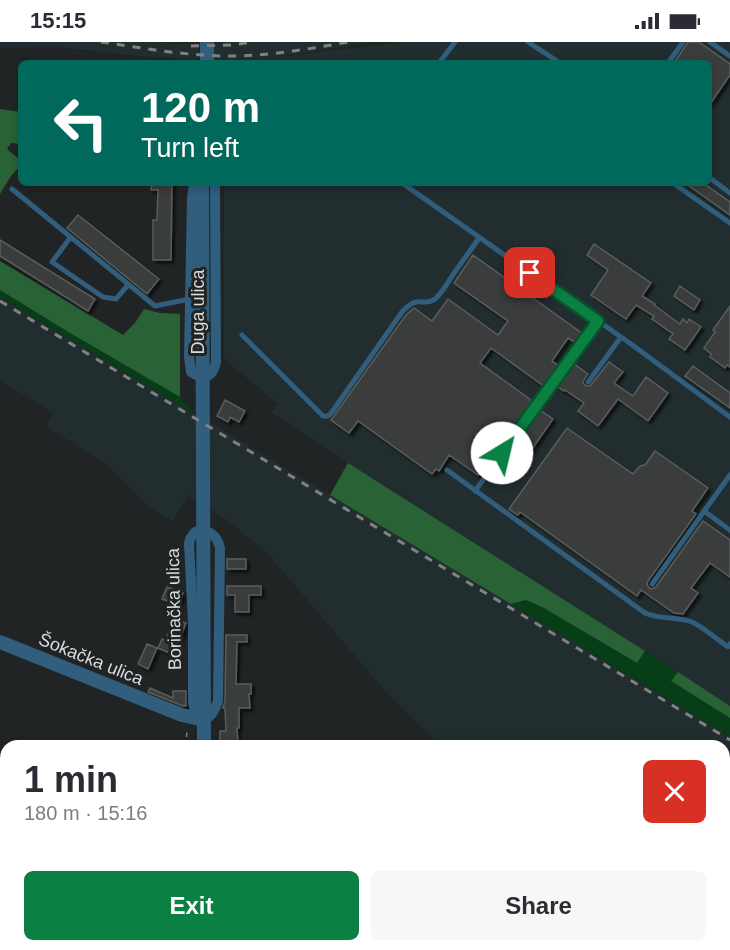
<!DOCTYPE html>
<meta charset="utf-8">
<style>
body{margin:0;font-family:Arial,sans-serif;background:#f7f7f7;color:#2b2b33;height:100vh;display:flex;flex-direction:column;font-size:22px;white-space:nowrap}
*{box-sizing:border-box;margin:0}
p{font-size:20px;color:#7c7c81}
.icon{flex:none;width:33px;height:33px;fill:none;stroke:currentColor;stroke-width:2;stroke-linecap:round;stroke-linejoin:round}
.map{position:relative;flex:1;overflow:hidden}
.side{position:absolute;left:0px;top:698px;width:730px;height:212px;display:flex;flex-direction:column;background:#fff;border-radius:18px 18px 0 0;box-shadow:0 3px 9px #0003}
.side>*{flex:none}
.banner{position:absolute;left:18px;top:18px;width:694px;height:126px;border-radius:9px;box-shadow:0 3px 9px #0003;background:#00695c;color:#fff;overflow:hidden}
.pin{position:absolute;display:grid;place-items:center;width:51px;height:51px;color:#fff;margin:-26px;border-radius:12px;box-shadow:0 3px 9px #0006}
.me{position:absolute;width:66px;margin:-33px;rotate:36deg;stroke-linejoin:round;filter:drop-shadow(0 0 4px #0008)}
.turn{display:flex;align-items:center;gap:21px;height:126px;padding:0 24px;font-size:27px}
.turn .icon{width:78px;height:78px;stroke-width:2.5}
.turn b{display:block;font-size:42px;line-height:51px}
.round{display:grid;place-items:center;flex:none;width:63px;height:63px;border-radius:9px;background:#f7f7f7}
.summary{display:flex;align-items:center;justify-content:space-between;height:102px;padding:0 24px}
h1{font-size:36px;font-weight:700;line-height:45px}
.primary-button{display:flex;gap:12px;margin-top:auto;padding:12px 24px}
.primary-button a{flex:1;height:69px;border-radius:9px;background:#0b8043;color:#fff;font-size:24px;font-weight:700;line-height:69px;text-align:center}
.primary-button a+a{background:#f7f7f7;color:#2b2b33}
.status{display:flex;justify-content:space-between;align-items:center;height:42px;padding:0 30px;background:#fff;direction:ltr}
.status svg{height:16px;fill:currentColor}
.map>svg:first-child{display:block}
</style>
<div class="status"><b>15:15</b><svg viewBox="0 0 49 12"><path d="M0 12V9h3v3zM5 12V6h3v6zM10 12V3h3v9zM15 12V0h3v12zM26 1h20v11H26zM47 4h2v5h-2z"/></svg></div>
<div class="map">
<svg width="730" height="908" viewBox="0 0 730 908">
<defs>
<filter id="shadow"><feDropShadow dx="3" dy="3" stdDeviation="1.5" flood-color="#0009"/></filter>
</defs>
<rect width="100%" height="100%" fill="#212425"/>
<path fill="#222d2f" d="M0,0H140L199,2V18L139,14L57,5L0,6Z
M222,0H371L271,16L403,0H730V664L439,478L348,421L271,370L278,362L224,317V141H710V21H216L215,18L209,17L210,1Z
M0,255L429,512L730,695V894L724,890V704L440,703L387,651L268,512L244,492L224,476L188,453L173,479L148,464L110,425L46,384L53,371L0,338Z"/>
<path fill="#073d17" d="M0,248L70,291L180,355L196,373L0,255Z
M526,558L544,566L637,621L645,609L678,630L672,639L730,676V695L511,562Z"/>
<path fill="#286235" d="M0,67L21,70V102L11,101L7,107L21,119V123L11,134L0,152Z
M0,219L123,293L135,281L144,267L160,271L180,272V355L70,291L0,248Z
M348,421L645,609L637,621L544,566L526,558L511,562L330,453Z
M678,630L730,664V676L671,639Z"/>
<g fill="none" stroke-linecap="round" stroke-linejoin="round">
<path stroke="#4f629c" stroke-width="3" d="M0,858L6,860
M117,903L130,908"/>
</g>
<path fill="#3a3e3d" stroke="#595d5c" stroke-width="1.5" filter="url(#shadow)" d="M688,0H699L730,22V33L710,62V21H674Z
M152,141H172L171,218H153V178H157L158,148H151Z
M685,141H703L730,160V173Z
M78,173L159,237L147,252L67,186Z
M0,198L95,257L88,269L0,214Z
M594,202L651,241L642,254L655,262L654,263L680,282L683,277L687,281L689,277L701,285L685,308L669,297L673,292L652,277L654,274L636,263L626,277L591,253L608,228L587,213Z
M473,213L583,292L576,301L568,296L552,319L559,324L545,345L491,306L480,321L531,358L530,361L532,362L494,414L493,413L478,433L449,413L439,429L436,427L432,432L358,379L349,391L331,378L406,273L414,266L432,279L448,257L498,293L508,279L454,241Z
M680,244L700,258L694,268L674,254Z
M730,264V325L727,323L725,326L710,315L711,312L704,306L715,290L713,288Z
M609,320L623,330L614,341L633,354L646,335L668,351L648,379L618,357L598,384L578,369L584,361L565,348L564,349L557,344L574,322L588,332L584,338L583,341L586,344H590Z
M693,324L730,351V366L685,334Z
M225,358L245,369L239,380L230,375L228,380L217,374Z
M540,368L553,377L516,430L502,420Z
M567,386L633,432L640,424L645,423L655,409L708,446L692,469L696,472L648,539L647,542L649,546L652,547L656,545L703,479L730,498V535L710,521L691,546L698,551L683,572L674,571L641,548L637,554L520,470L518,473L509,467Z
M227,517H246V527H227Z
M227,544H261V553H249V570H235V553H227Z
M167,545L183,551L179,563L162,557Z
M173,577L186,581L174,613L158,606L162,597L166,599Z
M226,593H247V600H237L236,642H251V652H249L250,666H239V686H237L238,701H220V689H226L225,666H223L225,659Z
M147,602L157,606L148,627L138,622Z
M150,646L173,656V649H186V664H183L148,650Z"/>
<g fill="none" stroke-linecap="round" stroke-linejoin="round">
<path stroke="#7d7f80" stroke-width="1.5" stroke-dasharray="4.5 4.5" stroke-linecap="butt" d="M186,704L187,686"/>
<path stroke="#305e7c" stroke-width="5" d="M528,0L560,21
M710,0L730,14
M439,21L455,0
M668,21L683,0
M710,136L730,151
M402,141L631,302L730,375
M673,141L730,181
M12,147L155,264L190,257
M70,196L52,220L103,255L116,257L128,243
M242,293L323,374H328L332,370L402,270C419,251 422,266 435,257C442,251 447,242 452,234C461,221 470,209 479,196
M588,340L621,295
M447,428L645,571C660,578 677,574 692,580C703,585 718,598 728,605L730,602
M475,449L598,279
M704,469L730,488
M652,542L730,433"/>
<path stroke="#305e7c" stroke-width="10" d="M194,141L192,156L189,315L191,330C205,339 213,335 216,320L215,141
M197,677L193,661V580L189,502L190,497L195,490C208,486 217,493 220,506L218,659C215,668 212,674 204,678"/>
<path stroke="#305e7c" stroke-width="14" d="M207,21V0
M202,141L204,704
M0,600L182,673L204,678
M203,908V903"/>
<path stroke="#7f8182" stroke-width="3" stroke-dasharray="8 8" stroke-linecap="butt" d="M101,0C143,6 187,14 229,14C269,14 309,7 348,0
M191,4L231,3L253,0
M0,259L730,698"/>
</g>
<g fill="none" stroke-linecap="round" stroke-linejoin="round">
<g stroke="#07532c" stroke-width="15">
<path id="route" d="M502,411L598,279L530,231"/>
</g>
<use href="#route" stroke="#0b8043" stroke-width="10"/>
</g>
<g text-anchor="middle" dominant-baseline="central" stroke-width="6" stroke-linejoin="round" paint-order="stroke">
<g font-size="18" fill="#dadcdc" stroke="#212425">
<text transform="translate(198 270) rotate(-90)">Duga ulica</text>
<text transform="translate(174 567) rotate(-91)">Borinačka ulica</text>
<text transform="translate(91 617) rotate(22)">Šokačka ulica</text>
</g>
</g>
</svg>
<div class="pin" style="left:530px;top:231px;background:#d93025"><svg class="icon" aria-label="arrive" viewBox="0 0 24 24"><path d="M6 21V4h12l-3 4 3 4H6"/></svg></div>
<svg class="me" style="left:502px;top:411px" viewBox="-20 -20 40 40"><circle r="19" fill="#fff"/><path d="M0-13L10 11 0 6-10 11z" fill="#0b8043"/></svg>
<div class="banner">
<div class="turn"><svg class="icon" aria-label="left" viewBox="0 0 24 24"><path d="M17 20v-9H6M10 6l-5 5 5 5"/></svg><div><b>120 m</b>Turn left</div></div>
</div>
<section class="side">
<div class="summary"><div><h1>1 min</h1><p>180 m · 15:16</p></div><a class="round" style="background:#d93025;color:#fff"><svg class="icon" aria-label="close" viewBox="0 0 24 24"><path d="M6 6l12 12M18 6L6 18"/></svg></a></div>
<div class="primary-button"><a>Exit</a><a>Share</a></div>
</section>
</div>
